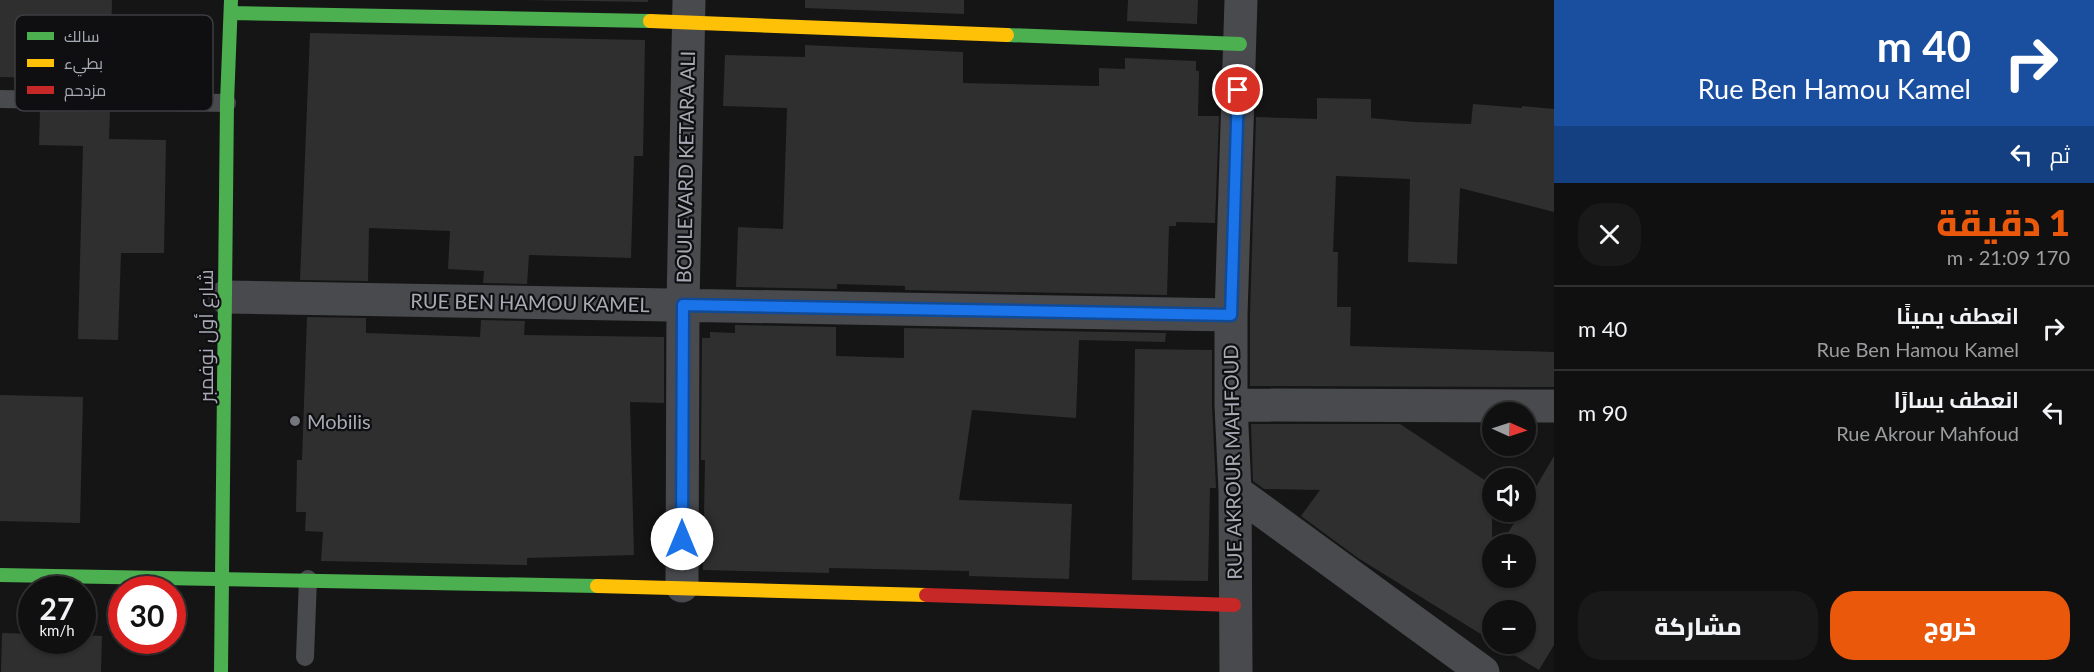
<!DOCTYPE html>
<html lang="ar">
<meta charset="utf-8">
<style>
body{margin:0;font-family:Lato,Cairo,sans-serif;background:#191919;color:#f1f3f6;direction:rtl;height:100vh;display:flex;flex-direction:column;font-size:22px;white-space:nowrap}
*{box-sizing:border-box;margin:0}
p{font-size:20px;color:#9c9d9f}
.icon{flex:none;width:33px;height:33px;fill:none;stroke:currentColor;stroke-width:2;stroke-linecap:round;stroke-linejoin:round}
.map{position:relative;flex:1;overflow:hidden;direction:ltr}
.side{display:flex;flex-direction:column;background:#101010;width:540px}
.side>*{flex:none}
.guide{background:#1a4fa0;color:#fff;overflow:hidden}
.needle{width:39px;rotate:93deg}
.fabs{position:absolute;left:1482px;top:402px;display:grid;gap:12px}
.fabs a{display:grid;place-items:center;width:54px;height:54px;border-radius:50%;background:#101010;box-shadow:0 2px 4px #0004,0 0 0 2px #303030;font-size:30px}
.speed{position:absolute;left:18px;top:576px;display:flex;gap:12px;font-size:30px;font-weight:700;text-align:center}
.speed>*{display:grid;place-content:center;width:78px;height:78px;border-radius:50%;background:#101010;box-shadow:0 2px 4px #0004,0 0 0 2px #303030;line-height:1}
.speed small{font-size:15px;font-weight:400}
.speed .limit{border:9px solid #d22;background:#fff;color:#111}
.pin{position:absolute;display:grid;place-items:center;width:51px;height:51px;color:#fff;margin:-26px;border:3px solid #fff;border-radius:50%;box-shadow:0 2px 6px #0007}
.me{position:absolute;width:66px;margin:-33px;rotate:0deg;stroke-linejoin:round;filter:drop-shadow(0 0 4px #0008)}
.turn{display:flex;align-items:center;gap:21px;height:126px;padding:0 24px;font-size:27px}
.turn .icon{width:78px;height:78px;stroke-width:2.5}
.turn b{display:block;font-size:42px;line-height:51px}
.then{display:flex;align-items:center;height:57px;padding:0 24px;background:#0003;gap:12px;font-size:22px}
.round{display:grid;place-items:center;flex:none;width:63px;height:63px;border-radius:24px;background:#191919}
.head{display:flex;align-items:center;justify-content:space-between;height:102px;padding:0 24px}
h1{font-size:36px;font-weight:800;line-height:45px;color:#ea580c}
.action{display:flex;gap:12px;margin-top:auto;padding:12px 24px}
.action a{flex:1;height:69px;border-radius:24px;background:#ea580c;color:#fff;font-size:24px;font-weight:800;line-height:69px;text-align:center}
.action a+a{background:#191919;color:#f1f3f6}
ul{padding:0;list-style:none}
li{display:flex;align-items:center;gap:18px;height:84px;padding:0 24px;border-top:2px solid #303030}
li div{flex:1}
li b{display:block;font-size:22px}
li em{font-style:normal}
main{display:flex;flex:1;min-height:0}
.map>svg:first-child{display:block}
</style>
<main>
<section class="side">
<div class="guide">
<div class="turn"><svg class="icon" aria-label="right" viewBox="0 0 24 24"><path d="M7 20v-9h11M14 6l5 5-5 5"/></svg><div><b>40 m</b>Rue Ben Hamou Kamel</div></div>
<div class="then">ثم<svg class="icon" aria-label="left" viewBox="0 0 24 24"><path d="M17 20v-9H6M10 6l-5 5 5 5"/></svg></div>
</div>
<div class="head"><div><h1>1 دقيقة</h1><p>170 m · 21:09</p></div><a class="round"><svg class="icon" aria-label="close" viewBox="0 0 24 24"><path d="M6 6l12 12M18 6L6 18"/></svg></a></div>
<ul>
<li><svg class="icon" aria-label="right" viewBox="0 0 24 24"><path d="M7 20v-9h11M14 6l5 5-5 5"/></svg><div><b>انعطف يمينًا</b><p>Rue Ben Hamou Kamel</p></div><em>40 m</em></li>
<li><svg class="icon" aria-label="left" viewBox="0 0 24 24"><path d="M17 20v-9H6M10 6l-5 5 5 5"/></svg><div><b>انعطف يسارًا</b><p>Rue Akrour Mahfoud</p></div><em>90 m</em></li>
</ul>
<div class="action"><a>خروج</a><a>مشاركة</a></div>
</section>
<div class="map">
<svg width="1554" height="672" viewBox="0 0 1554 672">
<rect width="100%" height="100%" fill="#151515"/>
<path fill="#2f2f30" d="M0,0H112L110,90L41,88V78L0,77Z
M523,0H648V2Z
M805,0H964V14L805,8Z
M1128,0H1198L1197,24L1127,21Z
M310,33L645,40L643,156H634L631,258L529,255L527,284L483,283L484,271L448,269L450,231L369,228L368,281L300,280Z
M805,45L963,52V83L1099,86V68L1125,69V58L1196,61V71H1199L1198,116H1219L1215,223L1176,222V226H1169L1167,295L905,290V286L837,284V289L736,287L738,227L783,229L787,108L723,106L725,55L805,57Z
M1317,98L1371,99V118L1414,122L1471,124L1473,104L1522,108V106L1554,109V212L1460,188L1457,264L1408,262L1410,179L1336,176L1333,252H1338L1337,307H1351L1350,346L1554,352V387L1250,386V315L1256,117L1317,119Z
M40,111L110,112L109,139L166,140L164,253H121L118,340L78,339L83,146L39,145Z
M307,317L366,318V333L480,337L481,320L525,321L524,335L664,337V403L630,402L634,555L527,558V565L321,561L323,532L305,531L306,512H296L297,460H302Z
M735,325L836,327V356L904,358V328L1166,333L1165,342L1079,340L1076,418L972,410L959,500L1072,504L1069,579L969,576V571L829,568V573L703,570L705,460H701L702,338H710V332L735,333Z
M1135,349L1212,350V406L1216,488H1210L1208,581L1132,580Z
M0,395L83,397L80,523L0,521Z
M1251,424H1400L1492,485V578H1526V544H1501L1521,512H1526V504L1554,456V645L1539,670L1496,644H1526V610H1492V641L1358,558L1301,516L1320,490L1264,489L1253,481Z
M2,633L32,634V640H82V635L102,636L101,672H1Z"/>
<g fill="none" stroke-linecap="round" stroke-linejoin="round">
<path stroke="#494a4e" stroke-width="18" d="M0,99L227,103
M305,657L308,579"/>
<path stroke="#494a4e" stroke-width="33" d="M225,297L1231,315
M1231,405L1554,406
M1235,491L1483,672
M682,586L683,305L689,0
M1236,672L1235,491L1231,405V315L1241,0"/>
<path stroke="#4caf50" stroke-width="14" d="M231,13L650,21
M1007,35L1240,44
M0,575L597,586
M221,672L227,103L231,0"/>
<path stroke="#ffc107" stroke-width="14" d="M650,21L1007,35
M597,586L926,595"/>
<path stroke="#c62828" stroke-width="14" d="M926,595L1234,605"/>
</g>
<g fill="none" stroke-linecap="round" stroke-linejoin="round">
<g stroke="#114b97" stroke-width="15">
<path id="route" d="M682,539L683,305L1231,315L1238,90"/>
</g>
<use href="#route" stroke="#1a73e8" stroke-width="10"/>
</g>
<circle fill="#74767d" stroke="#0f0f11" stroke-width="2" cx="295" cy="421" r="6"/>
<g text-anchor="middle" dominant-baseline="central" stroke-width="4.5" stroke-linejoin="round" paint-order="stroke">
<g font-size="20" fill="#a7aab5" stroke="#0f0f11">
<text transform="translate(685 167) rotate(-89)">BOULEVARD KETARA ALI</text>
<text transform="translate(530 302) rotate(1)">RUE BEN HAMOU KAMEL</text>
<text transform="translate(205 336) rotate(-90)">شارع أول نوفمبر</text>
<text transform="translate(1232 462) rotate(-91)">RUE AKROUR MAHFOUD</text>
</g>
<g font-size="20" fill="#a7aab5" stroke="#0f0f11" text-anchor="start">
<text x="307" y="421">Mobilis</text>
</g>
</g>
<rect x="15" y="15" width="198" height="96" rx="9" fill="#0f0f11" stroke="#3d3e42" stroke-width="1.5"/>
<rect x="27" y="32" width="27" height="8" fill="#4caf50"/>
<rect x="27" y="59" width="27" height="8" fill="#ffc107"/>
<rect x="27" y="86" width="27" height="8" fill="#c62828"/>
<g font-size="16" fill="#a7aab5">
<text x="64" y="42">سالك</text>
<text x="64" y="69">بطيء</text>
<text x="64" y="96">مزدحم</text>
</g>
</svg>
<div class="fabs">
<a><svg class="needle" viewBox="-14 -14 28 28"><path d="M0-13l5 13h-10z" fill="#e53935"/><path d="M0 13l5-13h-10z" fill="#9c9d9f"/></svg></a>
<a><svg class="icon" aria-label="sound" viewBox="0 0 24 24"><path d="M4 9h4l5-4v14l-5-4H4zM17 9q2 3 0 6"/></svg></a>
<a>+</a>
<a>−</a>
</div>
<div class="speed"><div>27<small>km/h</small></div><div class="limit">30</div></div>
<div class="pin" style="left:1238px;top:90px;background:#d93025"><svg class="icon" aria-label="arrive" viewBox="0 0 24 24"><path d="M6 21V4h12l-3 4 3 4H6"/></svg></div>
<svg class="me" style="left:682px;top:539px" viewBox="-20 -20 40 40"><circle r="19" fill="#fff"/><path d="M0-13L10 11 0 6-10 11z" fill="#1a73e8"/></svg>
</div>
</main>
